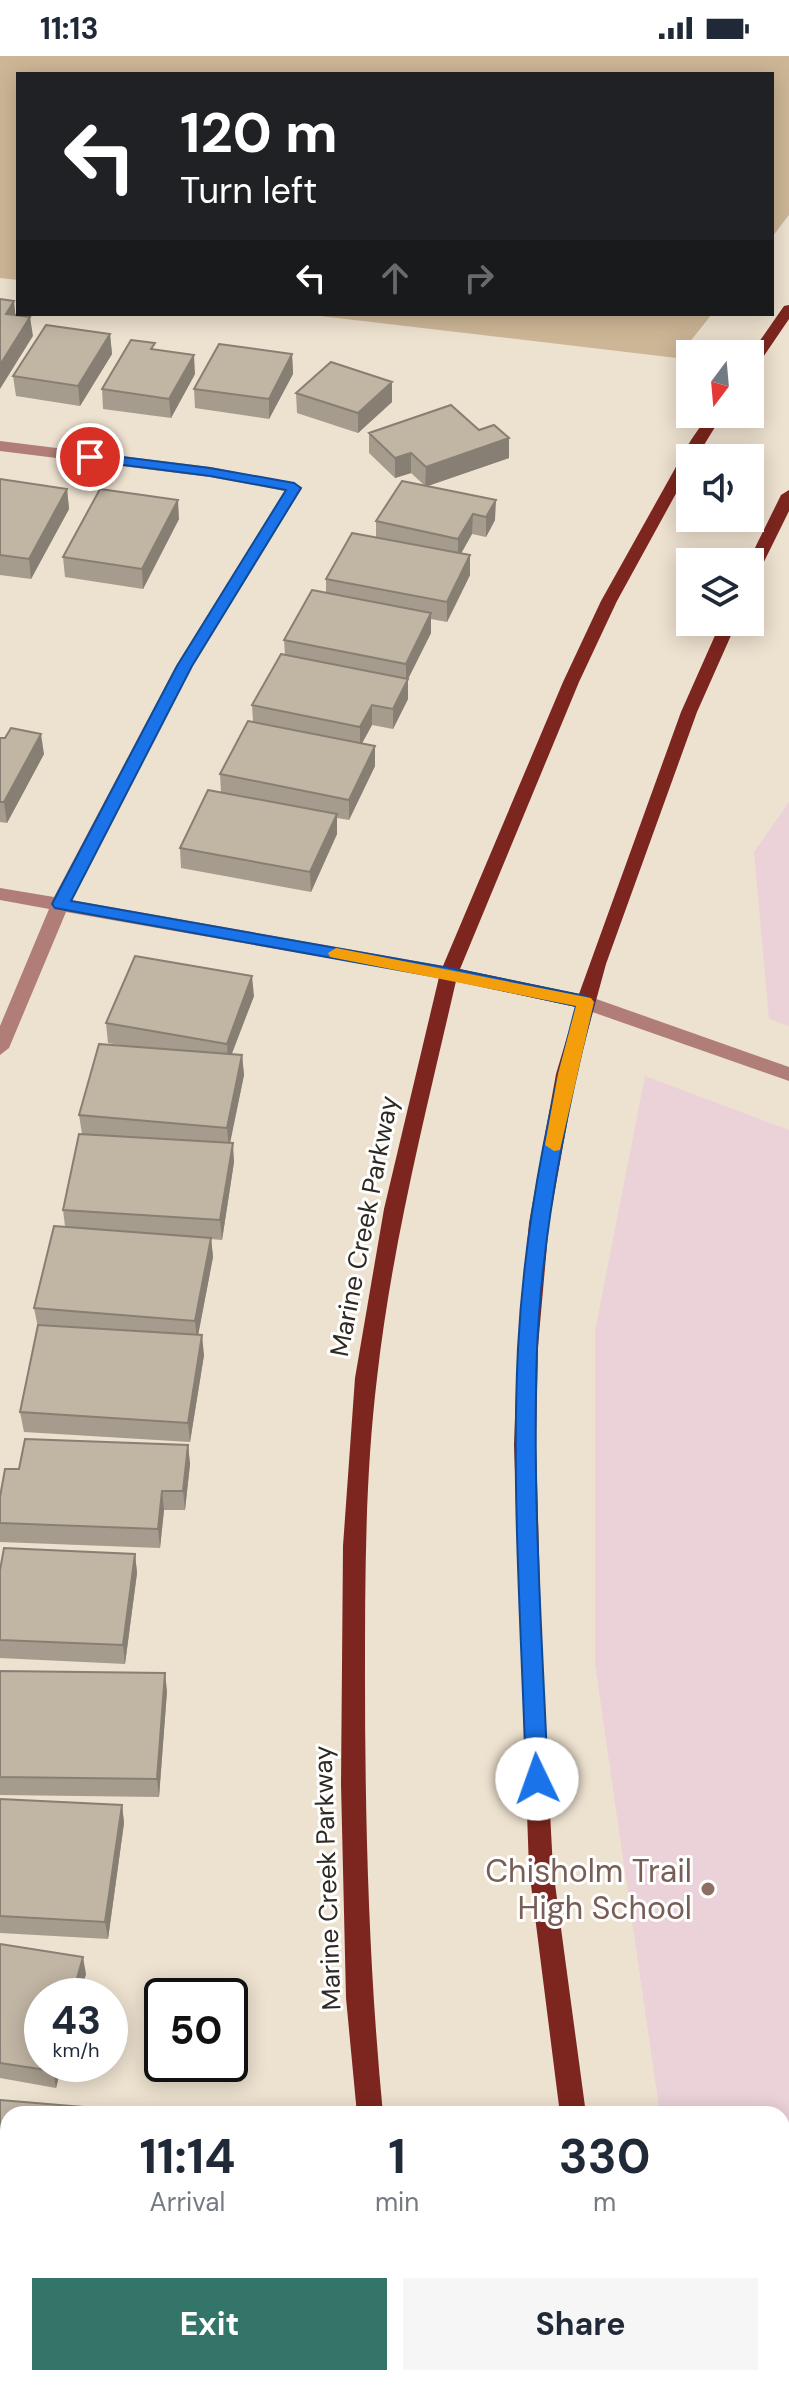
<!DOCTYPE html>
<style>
body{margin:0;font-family:"DM Sans",sans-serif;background:#f6f6f7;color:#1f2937;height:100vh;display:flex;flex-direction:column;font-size:30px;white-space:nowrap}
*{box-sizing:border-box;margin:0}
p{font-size:26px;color:#747a83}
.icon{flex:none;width:44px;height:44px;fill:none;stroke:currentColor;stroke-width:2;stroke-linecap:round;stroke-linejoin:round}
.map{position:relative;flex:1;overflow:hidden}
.sheet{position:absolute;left:0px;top:2050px;width:790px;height:280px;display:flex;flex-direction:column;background:#fff;border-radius:24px 24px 0 0;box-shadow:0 4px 20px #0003}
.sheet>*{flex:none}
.hud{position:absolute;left:16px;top:16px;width:758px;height:244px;border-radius:0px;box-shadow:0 4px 20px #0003;background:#202124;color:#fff;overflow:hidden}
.needle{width:52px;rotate:196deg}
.tools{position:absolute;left:676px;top:284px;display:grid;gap:16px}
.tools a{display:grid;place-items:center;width:88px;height:88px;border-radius:0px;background:#fff;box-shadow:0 4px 20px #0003;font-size:40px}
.speed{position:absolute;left:24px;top:1922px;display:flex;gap:16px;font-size:40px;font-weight:700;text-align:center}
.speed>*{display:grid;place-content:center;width:104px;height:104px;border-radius:50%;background:#fff;box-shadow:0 4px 20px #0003;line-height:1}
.speed small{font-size:20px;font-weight:400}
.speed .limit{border:4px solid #111;border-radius:12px;background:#fff;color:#111}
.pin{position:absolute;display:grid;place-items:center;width:68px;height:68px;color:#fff;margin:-34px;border:4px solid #fff;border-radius:50%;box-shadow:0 2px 8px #0007}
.me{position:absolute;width:88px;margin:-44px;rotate:357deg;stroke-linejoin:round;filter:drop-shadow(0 0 6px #0008)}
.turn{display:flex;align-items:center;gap:28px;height:168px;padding:0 32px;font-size:36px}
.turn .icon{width:104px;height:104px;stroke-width:2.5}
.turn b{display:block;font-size:56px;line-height:68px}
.lanes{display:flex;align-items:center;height:76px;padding:0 32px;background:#0003;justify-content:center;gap:40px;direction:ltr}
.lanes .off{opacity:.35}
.eta{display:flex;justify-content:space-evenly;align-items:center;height:136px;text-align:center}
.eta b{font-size:48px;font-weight:700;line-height:56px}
.primary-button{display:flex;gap:16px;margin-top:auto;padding:16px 32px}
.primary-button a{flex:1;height:92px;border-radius:0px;background:#337669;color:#fff;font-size:32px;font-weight:700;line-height:92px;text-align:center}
.primary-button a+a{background:#f6f6f7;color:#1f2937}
.status{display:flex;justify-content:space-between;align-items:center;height:56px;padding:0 40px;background:#fff;direction:ltr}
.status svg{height:22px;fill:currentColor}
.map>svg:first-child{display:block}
</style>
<div class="status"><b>11:13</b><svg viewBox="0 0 49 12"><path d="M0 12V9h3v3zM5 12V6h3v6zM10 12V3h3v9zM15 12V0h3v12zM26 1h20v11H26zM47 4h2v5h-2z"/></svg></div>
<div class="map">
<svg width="789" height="2330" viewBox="0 0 789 2330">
<rect width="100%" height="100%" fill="#ede1cf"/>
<path fill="#ebd1d8" d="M789,746V970L769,963L754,796Z
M645,1020L789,1074V2330H723L720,2322H782V2058H660L595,1608V1275Z"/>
<path fill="#cdb696" d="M0,0H789V159L772,181V18H18V224L0,222Z
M303,258H712L677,302Z"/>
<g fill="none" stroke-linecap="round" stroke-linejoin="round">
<path fill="#b17e77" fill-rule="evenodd" d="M0,385L210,411L294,427L302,432L192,610L71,844L449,911L458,917L456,922L449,923L66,856L9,992L0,999V970L49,853L0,844V832L54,841L176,610L285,435L210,421L0,395Z
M585,939L789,1011V1025L578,951L576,946L578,941Z"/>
<path fill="#7d261f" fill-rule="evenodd" d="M789,249V263L755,313L750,314V299L784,250Z
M709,358H723L696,402H690V412L617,545L579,626L460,913L579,938L681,656L721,566H737L697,656L606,908L576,1018L549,1167L538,1290L536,1389L542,1604L553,1813L586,2058H560L529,1813L514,1389L518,1290L529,1167L556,1018L576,951L456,925C426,1056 392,1188 377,1322C365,1422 365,1523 365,1624C365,1769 369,1913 383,2058H357L346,1942L341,1728L343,1490L355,1322L384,1153L440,917L563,626L601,545L691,384Z
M789,434V455L758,518L750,523L748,506L781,439Z
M392,2322H420L421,2330H393Z
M604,2322H632L634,2330H606Z"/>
</g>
<path fill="#a69c8d" d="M110,278L112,298L80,350L16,340L13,320Z
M155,293L195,318L171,362L103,353L102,333Z
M292,298L293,318L269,363L195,352L194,333Z
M296,337L392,346L358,377L297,357Z
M369,377L509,402L427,430L495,464L486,481L472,478L461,497L470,499V519L447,566L431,563V577L408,623V643L393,673L372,669L362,687L375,690V710L349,764L337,762V778L311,836L181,812L180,792L221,737L220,718L253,666L252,649L285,599L284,584L326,537V523L376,481V465L424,429L411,417L395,422L369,397Z
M0,423L67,433L69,453L31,523L0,519Z
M179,463L143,533L65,521L63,501Z
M0,682L44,698L7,767L0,766Z
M254,940L231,998L242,999L244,1019L230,1086L234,1106L222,1184L211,1183L213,1201L198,1279L204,1299L190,1386L24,1376L20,1356L38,1272L34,1252L65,1170L63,1154L82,1078L79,1059L126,990L108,987L106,967Z
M188,1389L190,1408L185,1454H164L160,1492L0,1486V1441L19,1413Z
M135,1498L137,1517L125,1608L0,1602V1514Z
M0,1615L167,1635L159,1741L0,1739Z
M0,1743L122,1749L124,1767L108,1883L0,1877Z
M0,1888L86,1918L42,2008H62L56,2032L0,2022Z
M0,2044L8,2058V2191L0,2190Z"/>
<path fill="#877f73" d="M14,245L16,264L6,258Z
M30,261L33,280L0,333V309Z
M110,278L112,298L80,350L78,330Z
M292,298L293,318L269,363V343Z
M194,299L195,318L171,362L169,343Z
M392,326V346L358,377V357Z
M509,382V402L425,431L426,411Z
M411,397V417L395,422V402Z
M67,433L69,453L31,523L29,503Z
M178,444L179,463L143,533L142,513Z
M496,444L495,464L486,481V461Z
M473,458L472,478L458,503V483Z
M470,499V519L447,566V546Z
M431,557V577L408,623V643L393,673V653L406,628V608Z
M372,649V669L360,691V671Z
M41,678L44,698L7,767L4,746Z
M375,690V710L349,764V744Z
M337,758V778L311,836L310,816Z
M252,920L254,940L228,1008L227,988Z
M242,999L244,1019L229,1092L227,1072Z
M233,1087L234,1106L222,1184L220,1164Z
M211,1182L213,1201L197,1285L195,1265Z
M202,1279L204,1299L190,1386L188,1367Z
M188,1389L190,1408L185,1454L183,1435Z
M162,1435L164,1454L160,1492L158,1473Z
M135,1498L137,1517L125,1608L123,1589Z
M165,1617L167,1635L159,1741L157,1723Z
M122,1749L124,1767L108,1883L105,1866Z
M83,1901L86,1918L80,1940H72Z
M54,2008H62L56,2032L53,2015Z
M42,2322H49L47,2330H40Z"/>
<path fill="#c1b5a4" stroke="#877f73" stroke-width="2" d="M0,243L14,245L6,258L30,261L0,309Z
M46,269L110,278L78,330L13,320Z
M131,284L155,287L151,293L194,299L169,343L102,333Z
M219,288L292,298L269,343L194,333Z
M331,306L392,326L358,357L296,337Z
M451,349L479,374L494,369L509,382L426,411L411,397L395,402L369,377Z
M0,423L67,433L29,503L0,499Z
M402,425L496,444L486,461L473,458L458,483L376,465Z
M100,433L178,444L142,513L63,501Z
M352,477L470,499L447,546L326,523Z
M312,534L431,557L406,608L284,584Z
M281,598L408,623L393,653L372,649L360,671L252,649Z
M248,665L375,690L349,744L220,718Z
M11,672L41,678L4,746H0V682H5Z
M208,734L337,758L310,816L180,792Z
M135,900L252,920L227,988L106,967Z
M99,988L242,999L227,1072L79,1059Z
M79,1078L233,1087L220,1164L63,1154Z
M54,1170L211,1182L195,1265L34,1252Z
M38,1269L202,1279L188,1367L20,1356Z
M25,1383L188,1389L183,1435H162L158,1473L0,1467V1441L5,1413H19Z
M4,1492L135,1498L123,1589L0,1584V1514Z
M0,1615L165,1617L157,1723L0,1721Z
M0,1743L122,1749L105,1866L0,1860Z
M0,1888L83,1901L72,1940H42V2008H54L53,2015L0,2007Z
M0,2044L118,2054L117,2058H8V2176H0Z
M0,2205L8,2206V2322H42L40,2330H0Z"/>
<path fill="#1a73e8" stroke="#114b97" stroke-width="2" d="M90,397L210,412L294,427L301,432L192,610L71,845L449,912L585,940L594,946C565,1059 542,1176 537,1293C532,1436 542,1580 548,1723L544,1730L537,1733L529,1730L526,1723C522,1580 511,1435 518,1292C524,1176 546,1061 576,950L449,923L55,852L52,848L177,610L286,434L210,420L85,404V398Z"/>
<path fill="#f59e0b" d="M336,892L591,942L594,946L560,1094L554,1095L545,1089L558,1018L576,950L330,901L328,897Z"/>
<circle fill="#8d6e63" stroke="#fff" stroke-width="3" cx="708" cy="1833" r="8"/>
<g text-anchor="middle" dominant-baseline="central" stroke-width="6" stroke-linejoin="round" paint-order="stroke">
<g font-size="26" fill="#2e2923" stroke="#fff">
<text transform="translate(364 1170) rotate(-79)">Marine Creek Parkway</text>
<text transform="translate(327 1822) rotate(-92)">Marine Creek Parkway</text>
</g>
<g font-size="32" fill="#785e54" stroke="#fff" text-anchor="end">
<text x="692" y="1815">Chisholm Trail<tspan x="692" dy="37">High School</tspan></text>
</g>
</g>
</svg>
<div class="tools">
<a><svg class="needle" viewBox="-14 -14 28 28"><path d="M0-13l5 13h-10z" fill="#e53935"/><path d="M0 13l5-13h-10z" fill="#747a83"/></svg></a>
<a><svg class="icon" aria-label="sound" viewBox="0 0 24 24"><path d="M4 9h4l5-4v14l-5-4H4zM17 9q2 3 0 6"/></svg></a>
<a><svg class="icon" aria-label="layers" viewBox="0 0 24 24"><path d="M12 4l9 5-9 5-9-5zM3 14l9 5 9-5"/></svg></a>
</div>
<div class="speed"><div>43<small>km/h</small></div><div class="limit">50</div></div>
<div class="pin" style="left:90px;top:401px;background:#d93025"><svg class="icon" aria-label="arrive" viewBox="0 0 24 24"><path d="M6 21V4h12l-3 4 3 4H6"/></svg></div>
<svg class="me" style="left:537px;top:1723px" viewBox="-20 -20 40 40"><circle r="19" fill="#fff"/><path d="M0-13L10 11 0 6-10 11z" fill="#1a73e8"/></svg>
<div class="hud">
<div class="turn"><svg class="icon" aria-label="left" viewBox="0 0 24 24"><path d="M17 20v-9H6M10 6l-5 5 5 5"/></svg><div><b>120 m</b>Turn left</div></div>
<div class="lanes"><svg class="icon" aria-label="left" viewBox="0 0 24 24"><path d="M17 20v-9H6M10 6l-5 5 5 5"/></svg><svg class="icon off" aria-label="ahead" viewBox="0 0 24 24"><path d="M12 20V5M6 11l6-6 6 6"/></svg><svg class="icon off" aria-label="right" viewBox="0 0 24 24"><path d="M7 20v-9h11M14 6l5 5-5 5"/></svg></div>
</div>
<section class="sheet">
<div class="eta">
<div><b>11:14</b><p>Arrival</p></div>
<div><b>1</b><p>min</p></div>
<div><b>330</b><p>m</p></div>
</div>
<div class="primary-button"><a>Exit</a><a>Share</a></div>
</section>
</div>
